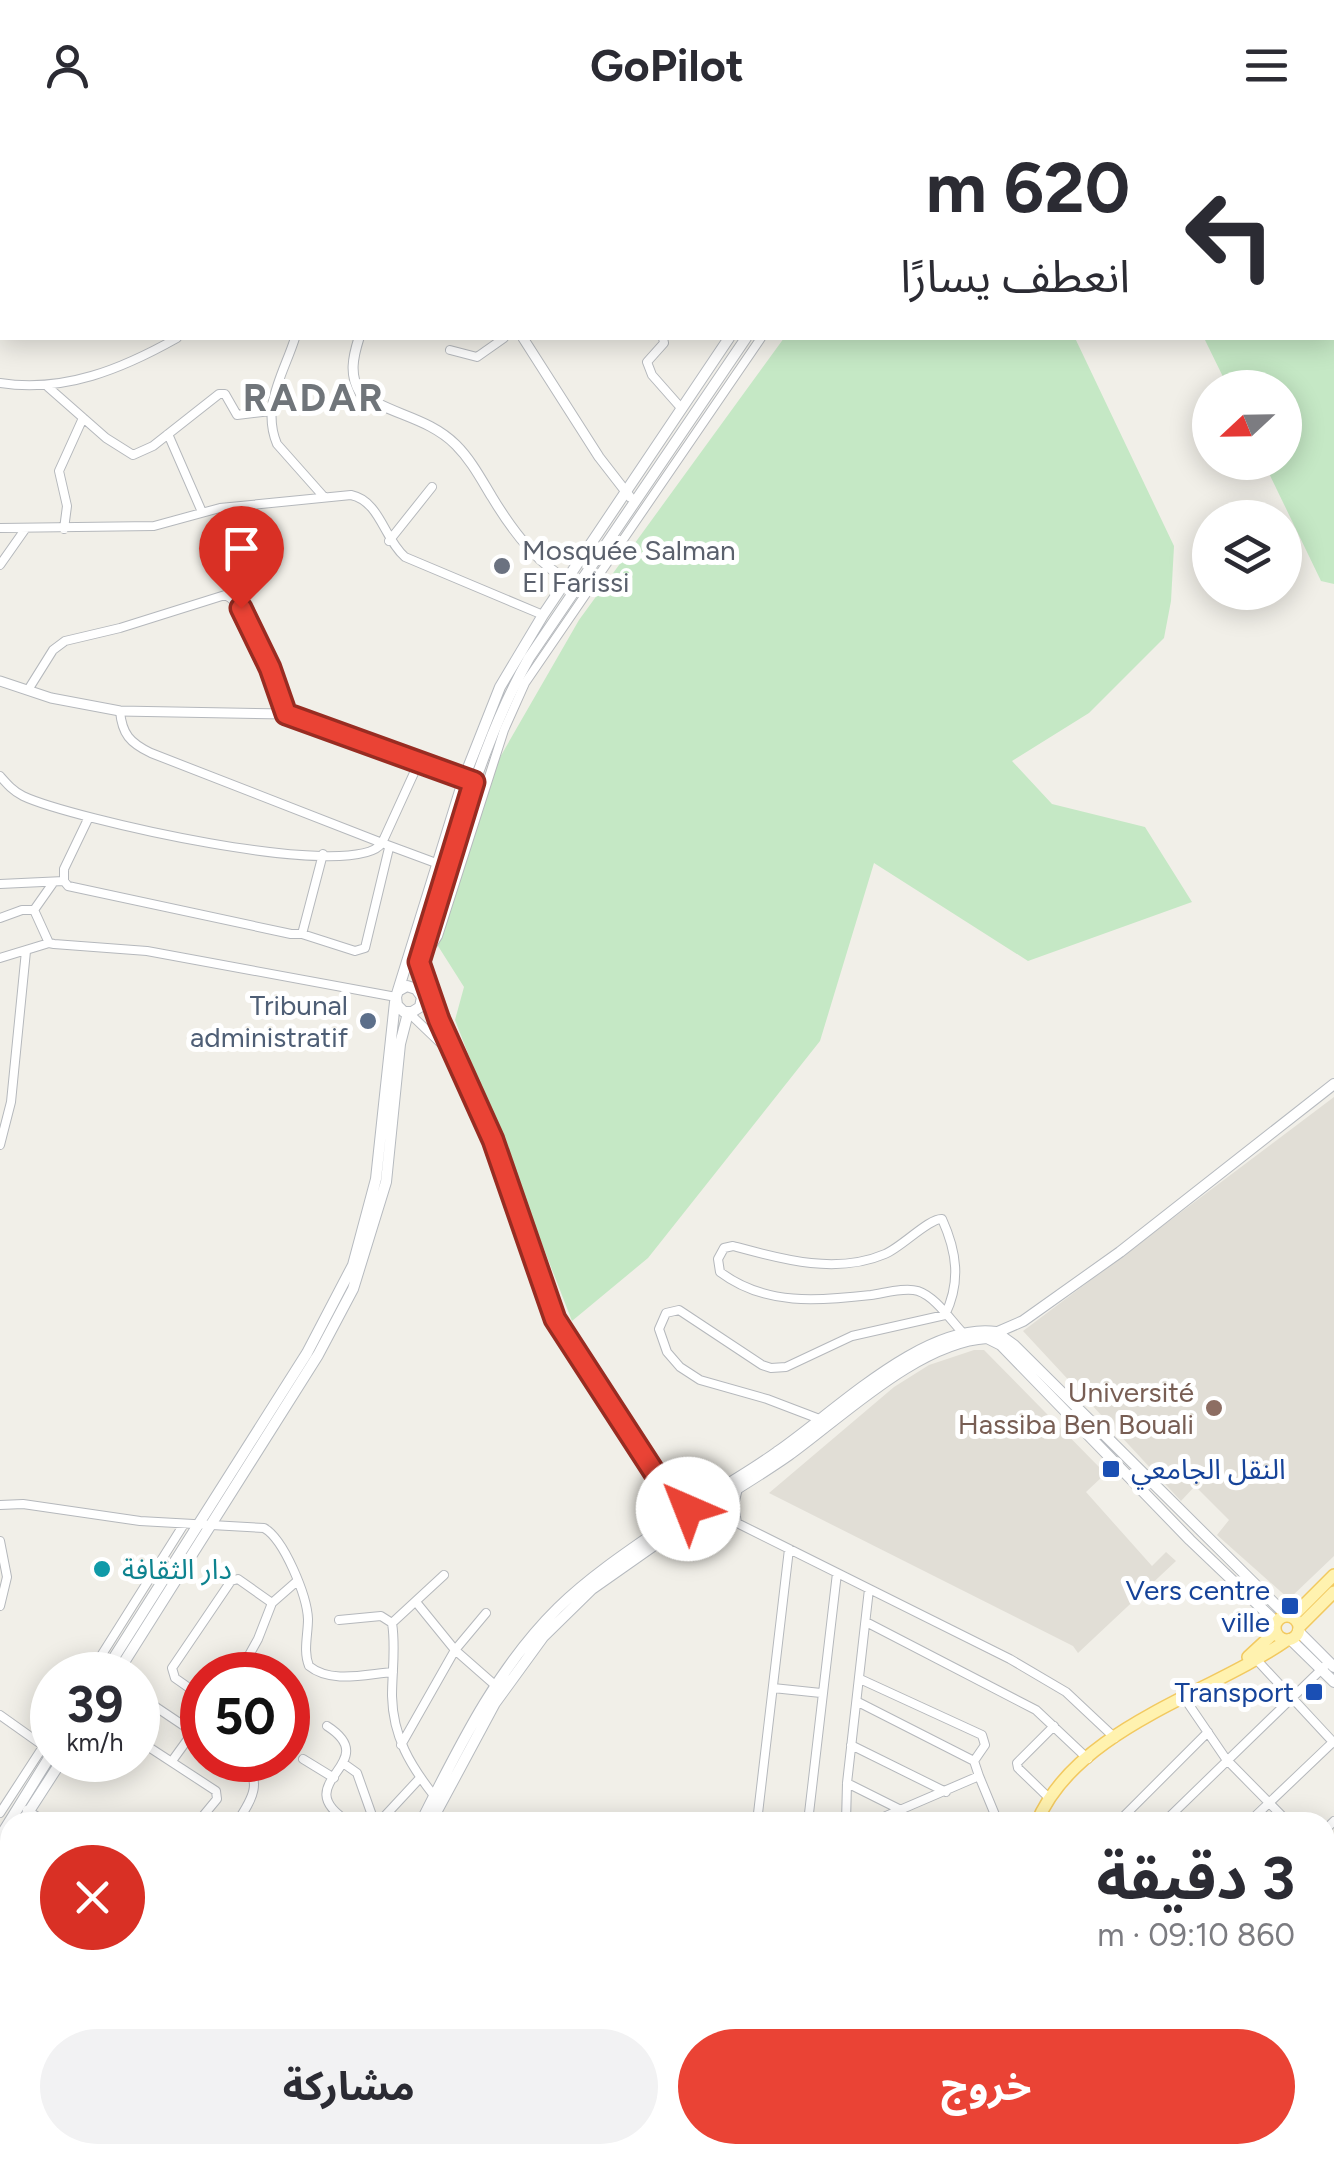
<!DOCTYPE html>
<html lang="ar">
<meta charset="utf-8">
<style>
body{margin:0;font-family:Figtree,"Noto Sans Arabic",sans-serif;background:#f2f2f3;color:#2b2b33;direction:rtl;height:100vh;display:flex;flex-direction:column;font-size:38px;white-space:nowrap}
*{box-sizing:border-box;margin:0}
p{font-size:32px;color:#7c7c81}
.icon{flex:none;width:55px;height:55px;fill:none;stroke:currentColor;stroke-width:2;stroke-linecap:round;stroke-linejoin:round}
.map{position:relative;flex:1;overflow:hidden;direction:ltr}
.drawer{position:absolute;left:0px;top:1682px;width:1335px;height:352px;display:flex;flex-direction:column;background:#fff;border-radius:30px 30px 0 0;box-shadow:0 5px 25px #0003;direction:rtl}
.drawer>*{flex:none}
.banner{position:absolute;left:0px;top:0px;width:1335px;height:210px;box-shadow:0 5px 25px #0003;direction:rtl;background:#fff;color:#2b2b33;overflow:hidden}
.needle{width:65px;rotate:248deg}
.controls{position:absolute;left:1192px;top:240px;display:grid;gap:20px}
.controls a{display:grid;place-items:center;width:110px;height:110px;border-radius:50%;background:#fff;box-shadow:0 5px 25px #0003;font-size:50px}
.speed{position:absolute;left:30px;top:1522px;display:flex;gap:20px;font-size:50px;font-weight:700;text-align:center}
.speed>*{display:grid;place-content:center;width:130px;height:130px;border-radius:50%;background:#fff;box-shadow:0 5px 25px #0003;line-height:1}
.speed small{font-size:25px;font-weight:400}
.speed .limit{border:15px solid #d22;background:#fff;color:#111}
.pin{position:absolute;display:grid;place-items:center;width:85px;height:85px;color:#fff;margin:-102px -42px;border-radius:50% 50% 50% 0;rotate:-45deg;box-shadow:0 0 10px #0007}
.pin .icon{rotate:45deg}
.me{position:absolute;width:110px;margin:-55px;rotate:316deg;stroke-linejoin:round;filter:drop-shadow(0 0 8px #0008)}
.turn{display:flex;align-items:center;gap:35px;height:210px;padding:0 40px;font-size:45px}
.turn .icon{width:130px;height:130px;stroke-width:2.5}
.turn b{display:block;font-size:70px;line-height:85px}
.round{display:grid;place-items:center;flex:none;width:105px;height:105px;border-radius:52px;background:#f2f2f3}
.head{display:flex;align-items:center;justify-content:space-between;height:170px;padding:0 40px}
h1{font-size:60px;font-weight:700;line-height:75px}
.cta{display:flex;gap:20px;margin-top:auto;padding:20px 40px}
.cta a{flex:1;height:115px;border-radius:60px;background:#ea4335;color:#fff;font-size:40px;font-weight:700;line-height:115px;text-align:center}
.cta a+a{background:#f2f2f3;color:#2b2b33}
header{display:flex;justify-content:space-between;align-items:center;height:130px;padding:0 40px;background:#fff;font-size:45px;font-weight:700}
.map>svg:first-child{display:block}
</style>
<header><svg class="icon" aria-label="menu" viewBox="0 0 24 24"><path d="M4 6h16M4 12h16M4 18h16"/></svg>GoPilot<svg class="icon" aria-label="person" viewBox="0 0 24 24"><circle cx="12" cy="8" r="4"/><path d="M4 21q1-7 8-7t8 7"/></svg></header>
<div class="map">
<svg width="1334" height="2033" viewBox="0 0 1334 2033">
<rect width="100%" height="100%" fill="#f1efe8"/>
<path fill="#e1ded6" d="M1334,967V1426L1289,1469L1217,1405L1229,1390L1195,1356L1181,1371L1023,1201Z
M974,1220H984L1100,1338L1103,1346L1086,1362L1152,1436L1166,1422L1176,1431L1078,1523L1073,1516L769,1363L894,1257L929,1235Z"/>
<path fill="#c5e8c5" d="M971,0H1334V454L1321,451L1264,333L1285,332V258L1228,257L1204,208H1332V2H968Z
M784,208H1075L1174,416L1171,471L1164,508L1089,583L1012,631L1052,674L1145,697L1192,772L1028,831L874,733L820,911L648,1128L572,1191L455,890L464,857L438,816L499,629L579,490Z"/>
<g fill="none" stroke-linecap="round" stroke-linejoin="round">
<g stroke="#b5b8bc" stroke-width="10">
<path id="minor" d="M873,0L874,2
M0,1L1,0
M15,2V0
M574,2L575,0
M679,2L688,0
M0,92L2,88
M295,208C284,243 261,276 277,314L324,367
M663,208L664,213L647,232L652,245L682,279
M450,220L477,227L504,208
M0,253C64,263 122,239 177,208
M48,257L106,308L133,325L153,316L219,264H225L237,285L271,281
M168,304L202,382
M0,398L154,396L220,378L351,365C380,371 384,409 405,427L543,485
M64,399L67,376L59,341L83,288
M389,411L432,357
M0,435L26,398
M28,560L53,520L65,511L120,498L225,465C253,477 277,555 286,584
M120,581C122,604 130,613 151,623L382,713L419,632
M0,646C7,654 13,661 23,666C69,688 355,754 382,713L436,733
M88,689L64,739V751L68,756L291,804H302L323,724
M0,754L64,751
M34,780L53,753
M0,788L22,780H34L49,813L54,814L147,821L396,867
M302,804L355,821L365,818L389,718
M421,819L433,814L438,806L504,600L525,553L761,208
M0,828L49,813
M422,867L443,897L469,951L521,1087L555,1189L671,1369L679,1377L688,1379
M409,883L455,927
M0,1015L11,972L26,821
M822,1290L767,1269L700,1250L680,1237L667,1222L659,1199L666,1183L679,1180L762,1235L771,1238L786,1237L852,1206L945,1185C961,1152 957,1122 942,1089C929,1088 902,1117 885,1124C836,1145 781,1129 733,1116L724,1118L718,1129L720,1142C765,1176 819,1171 871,1165C885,1163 905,1157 918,1161C936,1167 951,1191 964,1204
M668,1358L694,1371
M0,1375L23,1374L140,1391L264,1398C284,1409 307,1466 308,1489C308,1505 303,1521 309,1536C331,1554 366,1544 393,1542
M705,1381L737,1393L1010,1529L1066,1562L1115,1608
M737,1393L734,1375L738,1358
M0,1411L7,1447L0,1476
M416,1472L455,1520L496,1556
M339,1490L381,1486L392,1493C396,1517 392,1542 392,1566C393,1607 410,1635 435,1667
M866,1492L1036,1580L1088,1629
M392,1493L444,1445
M1255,1528L1334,1613
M89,1545L184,1394
M238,1545L258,1509L272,1473L296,1452
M860,1549L982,1605L985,1615L974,1631L979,1646
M773,1558L821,1563
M138,1565L202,1608
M1183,1566L1226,1629L1288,1692
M202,1567L175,1548L172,1538L231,1451L238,1449L272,1473
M858,1572L974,1631
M0,1585L45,1617
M327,1596C386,1634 284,1652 349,1692
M138,1610L216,1661L217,1669L198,1692
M401,1615L455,1520L486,1483
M851,1615L946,1662
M303,1629L334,1648
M65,1630L77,1640L82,1630
M172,1631L193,1602
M343,1633L357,1643L374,1691
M77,1640L90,1639L100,1630
M847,1653L901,1680
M1049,1668L1018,1638L1017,1633L1054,1596
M27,1680L45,1692
M0,1683L52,1603
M237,1692C251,1671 266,1649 239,1630
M373,1692L382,1689L420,1648
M757,1692L789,1419
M808,1692L837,1443
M846,1692L847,1653L869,1459
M872,1692L979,1646L998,1692
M1118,1692L1208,1602
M1164,1692L1329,1532
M1249,1692L1333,1612
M1325,1700L1334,1691
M1325,1732L1334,1742
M1325,1816L1334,1814
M1325,1831L1334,1839
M0,1843L10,1825
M0,1875L10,1879
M1325,1901L1334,1890
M1325,1912L1334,1920
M1325,1996L1334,2003
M485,2025L494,2033
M891,2025L899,2033
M1054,2025L1063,2033
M1183,2025L1192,2033
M1275,2025L1284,2033
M302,2033L318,2027L326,2033
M669,2033L676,2025
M1016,2033L1017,2025
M1151,2033L1156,2025
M1214,2033L1221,2025"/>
</g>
<g stroke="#b5b8bc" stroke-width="11">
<path id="tertiary" d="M0,120L2,121
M359,208C353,227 349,245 360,263C390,285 428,287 456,315C471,330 481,349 492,367C515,405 538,434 577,457
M523,208L599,327L630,367
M0,551L51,568L120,581L286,584L474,652"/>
</g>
<g stroke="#b6babf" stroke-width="12">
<path id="secondary" d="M929,2L932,0
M947,2L950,0
M423,844L439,890
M398,861L407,856L416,859L422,867L420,877L412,882H404L397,875L396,867L464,648L500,557L543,485L729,208
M419,861C418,819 433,781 445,742C469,668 491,595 529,528L746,208
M993,1204L1023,1191L1120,1122L1334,954
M699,1371C725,1356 752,1340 777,1322C833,1284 924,1192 996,1202L1014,1215L1286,1485
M705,1379C733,1361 762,1344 789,1325C843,1286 919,1212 987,1208L1001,1215L1190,1410L1276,1492
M1298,1501L1334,1537
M1290,1509L1334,1552
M103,1545L307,1223L353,1135L376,1049L395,872
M116,1545L318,1225L353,1159L386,1052L400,914L408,883
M22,1692L62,1630
M421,1692C459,1617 497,1538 558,1478C596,1441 644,1411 688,1380
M431,1692L495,1573L543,1507L592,1459L693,1388
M0,1707L52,1623
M0,1726L10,1711
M0,1971L10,1968
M0,1981L10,1979
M476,2033L484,2025"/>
</g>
<g stroke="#f2c960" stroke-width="14">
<path id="primary" d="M1275 1498a12 12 0 1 1 24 0a12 12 0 1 1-24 0Z
M1292,1487L1334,1445
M1299,1497L1334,1462
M1248,1527L1275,1502
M1037,1692C1076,1598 1210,1564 1287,1510
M959,2033L961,2025"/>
</g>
<use href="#minor" stroke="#fff" stroke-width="8"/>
<use href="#tertiary" stroke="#fff" stroke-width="9"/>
<use href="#secondary" stroke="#fff" stroke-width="10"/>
<use href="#primary" stroke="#fff2af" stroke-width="11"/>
</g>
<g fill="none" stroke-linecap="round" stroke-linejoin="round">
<g stroke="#982c22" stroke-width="25">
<path id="route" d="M241,478L270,538L286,584L474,652L419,832L439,890L493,1010L555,1189L658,1348L672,1362L694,1371L688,1379"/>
</g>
<use href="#route" stroke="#ea4335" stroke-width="18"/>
</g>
<circle fill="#6b7280" stroke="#fff" stroke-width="4" cx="502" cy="436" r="10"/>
<circle fill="#5c6f8a" stroke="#fff" stroke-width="4" cx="368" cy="891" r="10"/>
<circle fill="#8d6e63" stroke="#fff" stroke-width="4" cx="1214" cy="1278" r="10"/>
<g fill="#1a4fb4" stroke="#fff" stroke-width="4">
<rect x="1101" y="1329" width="20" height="20" rx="5"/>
<rect x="1280" y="1466" width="20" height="20" rx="5"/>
<rect x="1304" y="1552" width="20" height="20" rx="5"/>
</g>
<circle fill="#0f9aa8" stroke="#fff" stroke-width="4" cx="102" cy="1439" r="10"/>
<g text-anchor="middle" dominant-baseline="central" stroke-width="10" stroke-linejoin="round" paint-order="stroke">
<g font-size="28" fill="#5b616d" stroke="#fff" text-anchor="start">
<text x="522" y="420">Mosquée Salman<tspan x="522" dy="32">El Farissi</tspan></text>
</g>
<g font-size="28" fill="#4e5e75" stroke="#fff" text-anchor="end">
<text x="348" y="875">Tribunal<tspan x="348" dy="32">administratif</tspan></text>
</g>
<g font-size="28" fill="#785e54" stroke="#fff" text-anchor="end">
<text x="1194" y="1262">Université<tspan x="1194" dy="32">Hassiba Ben Bouali</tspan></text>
</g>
<g font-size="28" fill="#164399" stroke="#fff" text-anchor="end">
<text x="1131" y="1339" text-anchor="start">النقل الجامعي</text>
<text x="1270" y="1460">Vers centre<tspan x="1270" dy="32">ville</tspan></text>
<text x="1294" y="1562">Transport</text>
</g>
<g font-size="28" fill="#0d838f" stroke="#fff" text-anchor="start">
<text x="122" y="1439">دار الثقافة</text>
</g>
<g font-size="38" font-weight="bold" letter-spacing="2.5" fill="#70757a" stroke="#fff">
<text x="314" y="268">RADAR</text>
</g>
</g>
</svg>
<div class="controls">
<a><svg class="needle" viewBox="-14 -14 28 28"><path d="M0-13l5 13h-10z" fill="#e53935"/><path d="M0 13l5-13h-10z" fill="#7c7c81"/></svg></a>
<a><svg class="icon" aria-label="layers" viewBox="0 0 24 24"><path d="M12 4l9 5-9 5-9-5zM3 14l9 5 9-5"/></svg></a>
</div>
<div class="speed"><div>39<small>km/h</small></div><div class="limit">50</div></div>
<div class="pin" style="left:241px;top:478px;background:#d93025"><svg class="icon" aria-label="arrive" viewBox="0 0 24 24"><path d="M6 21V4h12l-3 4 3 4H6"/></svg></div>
<svg class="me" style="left:688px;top:1379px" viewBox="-20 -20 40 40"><circle r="19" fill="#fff"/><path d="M0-13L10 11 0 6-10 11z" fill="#ea4335"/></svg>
<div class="banner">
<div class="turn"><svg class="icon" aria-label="left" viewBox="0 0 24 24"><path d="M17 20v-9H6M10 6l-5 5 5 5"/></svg><div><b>620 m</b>انعطف يسارًا</div></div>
</div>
<section class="drawer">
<div class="head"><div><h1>3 دقيقة</h1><p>860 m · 09:10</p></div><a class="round" style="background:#d93025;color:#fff"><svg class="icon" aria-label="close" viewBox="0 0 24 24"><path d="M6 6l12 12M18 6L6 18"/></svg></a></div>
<div class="cta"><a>خروج</a><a>مشاركة</a></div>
</section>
</div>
